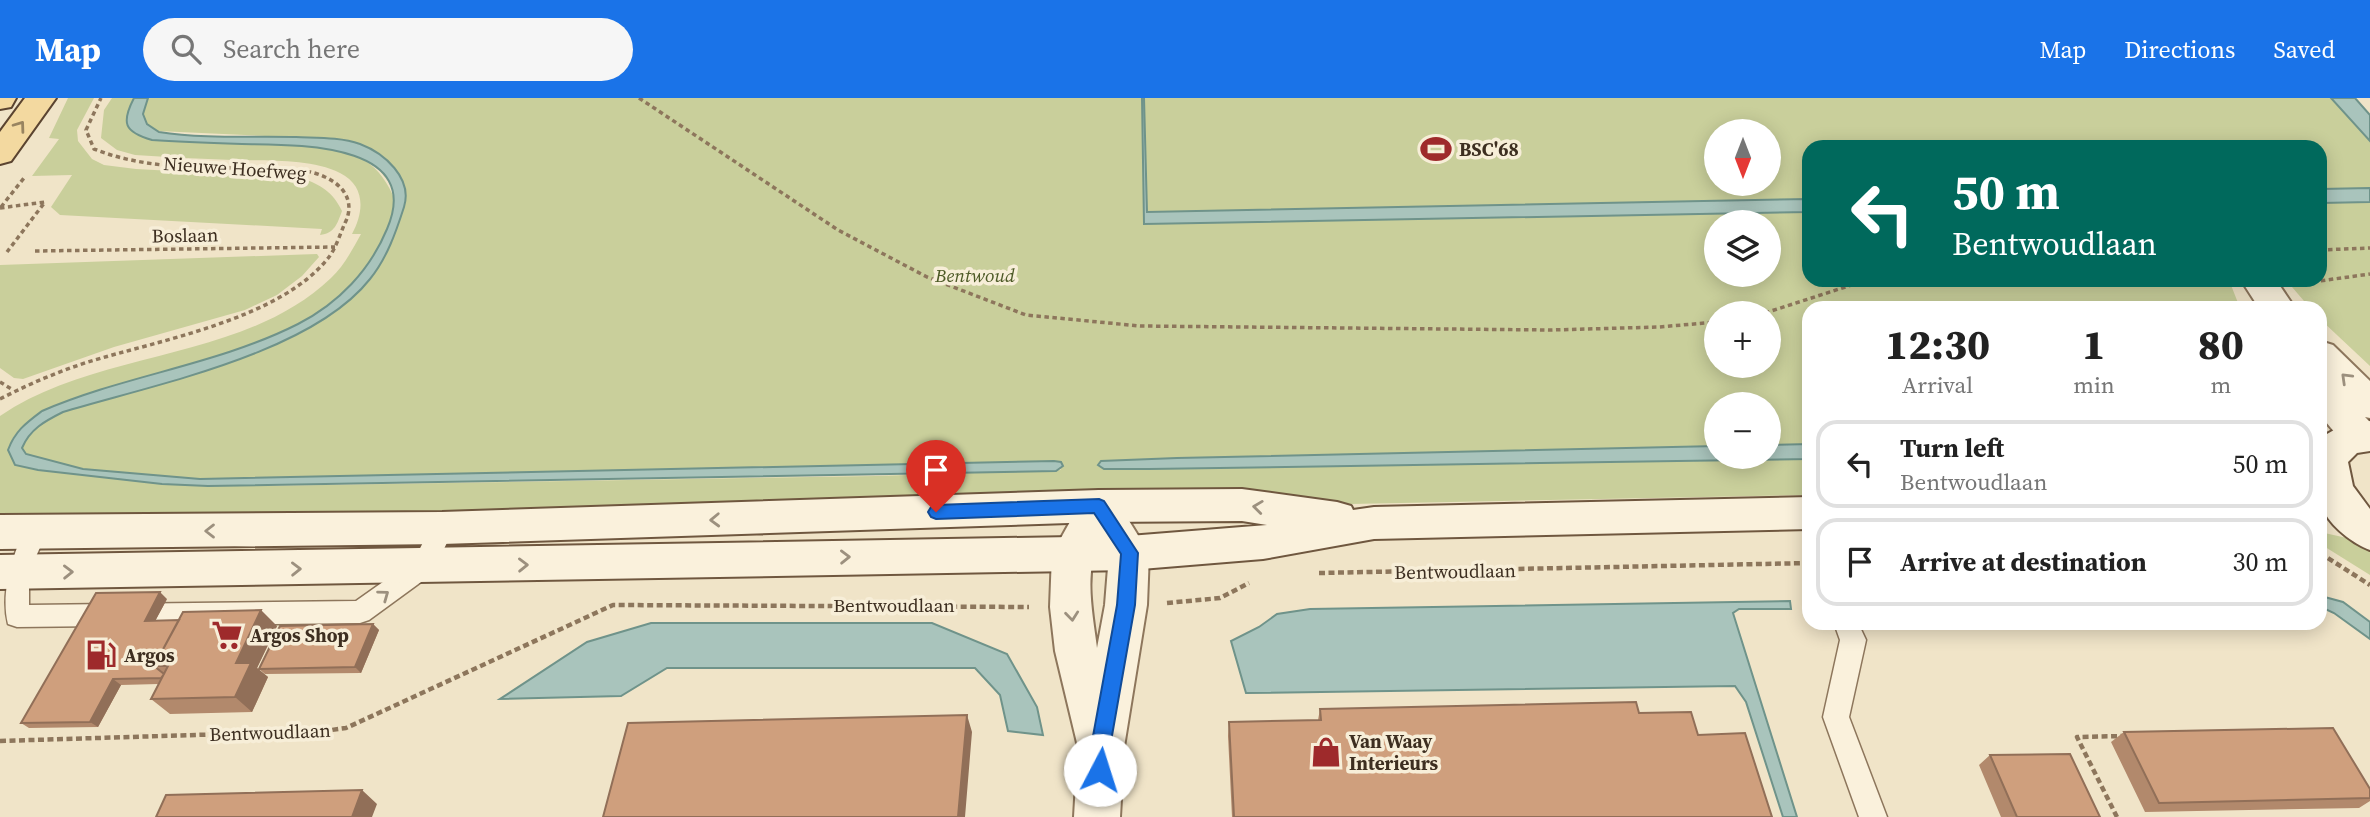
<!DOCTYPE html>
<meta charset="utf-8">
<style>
body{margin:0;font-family:"Source Serif 4",serif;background:#f6f6f6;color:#222;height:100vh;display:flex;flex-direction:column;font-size:26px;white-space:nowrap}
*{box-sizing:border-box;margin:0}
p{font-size:23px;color:#767676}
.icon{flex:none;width:38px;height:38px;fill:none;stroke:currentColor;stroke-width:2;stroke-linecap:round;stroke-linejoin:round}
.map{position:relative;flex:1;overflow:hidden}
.panel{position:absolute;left:1802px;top:203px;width:525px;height:329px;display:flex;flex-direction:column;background:#fff;border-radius:21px;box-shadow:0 4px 18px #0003}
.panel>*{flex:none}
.hud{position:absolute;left:1802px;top:42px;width:525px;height:147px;border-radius:21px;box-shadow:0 4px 18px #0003;background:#00695c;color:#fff;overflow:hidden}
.needle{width:46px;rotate:180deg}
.tools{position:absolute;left:1704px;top:21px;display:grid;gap:14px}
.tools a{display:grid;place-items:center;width:77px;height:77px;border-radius:50%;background:#fff;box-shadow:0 4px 18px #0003;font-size:35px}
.pin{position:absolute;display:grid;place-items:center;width:60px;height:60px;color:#fff;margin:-72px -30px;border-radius:50% 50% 50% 0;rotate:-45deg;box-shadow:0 0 7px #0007}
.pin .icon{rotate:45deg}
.me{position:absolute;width:77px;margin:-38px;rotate:5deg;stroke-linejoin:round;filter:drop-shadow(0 0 5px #0008)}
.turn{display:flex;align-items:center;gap:24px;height:147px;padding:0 35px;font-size:32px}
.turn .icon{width:91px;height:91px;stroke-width:2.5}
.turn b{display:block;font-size:49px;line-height:60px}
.eta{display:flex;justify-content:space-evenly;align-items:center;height:119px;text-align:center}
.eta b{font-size:42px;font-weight:800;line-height:49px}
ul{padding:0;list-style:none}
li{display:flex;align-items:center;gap:21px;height:88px;margin:0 14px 10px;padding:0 21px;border:4px solid #e0e0e0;border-radius:21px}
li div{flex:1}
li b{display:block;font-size:26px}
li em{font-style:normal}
header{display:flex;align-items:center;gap:42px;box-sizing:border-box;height:98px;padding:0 35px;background:#1a73e8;color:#fff}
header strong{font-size:33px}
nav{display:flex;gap:38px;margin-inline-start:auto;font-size:24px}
.search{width:490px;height:63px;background:#f6f6f6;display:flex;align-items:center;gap:18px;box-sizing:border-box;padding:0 24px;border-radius:38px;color:#767676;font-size:26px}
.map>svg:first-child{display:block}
</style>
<header>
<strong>Map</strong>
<div class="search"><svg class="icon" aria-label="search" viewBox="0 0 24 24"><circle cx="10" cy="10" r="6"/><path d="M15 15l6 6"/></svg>Search here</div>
<nav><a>Map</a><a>Directions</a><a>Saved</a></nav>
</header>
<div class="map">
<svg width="2370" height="719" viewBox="0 0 2370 719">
<rect width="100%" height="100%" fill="#f0e4c8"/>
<path fill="#c9cf9b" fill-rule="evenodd" d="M68,0H94L77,32L78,43L92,61L104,67L136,71L302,80C321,87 333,94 342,113C337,126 335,135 320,137L322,131L60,117L51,109L72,77L32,78L59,41L49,40Z
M112,0H134C121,25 124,34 152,42L317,48C359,55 379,63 396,104C388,130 379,154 362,175C309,244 179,270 99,294C67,304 32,311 12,341L38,372L262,388L876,378L1061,372L1054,363L200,381L83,371L26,356L22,350C30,331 45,323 63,314C156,286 275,264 349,200C357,193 367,187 373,178C388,155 397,131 405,105L359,46L309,40L158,33L147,26L143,16L148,0H2331L2370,43V90L2321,91L2320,49H1810L1809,101L1167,114V125L1809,114L1810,182H2229L2240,210H1810L1809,359H1769V306H1717V358L1177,360L1101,363L1098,367L1104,371H1149L1809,361V397L1351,406L1219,398L495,418L0,423V318C98,251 243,264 331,180C344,168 352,152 361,136H352C364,114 366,88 340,75C310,60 266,63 233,62C200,61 168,59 135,57L117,52L101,40L104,12ZM1717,33H1769V86H1717ZM1717,124H1769V177H1717ZM1717,215H1769V268H1717Z
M2370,104V268L2321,222L2320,210H2310L2286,182H2320L2321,105Z
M317,156L319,159L302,178L277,197L245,212L114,249L23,281L14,280L0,270V167Z
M2320,434L2347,440L2370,450V477L2322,447Z"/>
<path fill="#a9c4bc" stroke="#6f938a" stroke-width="2" d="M134,0H148L143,16L147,26L159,34C203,41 251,38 296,39C316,40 340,39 360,46C384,55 413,80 404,109C396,134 387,160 370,181C311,256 152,287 63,314C45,323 30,331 22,350L26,356L83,371L200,381L1054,363L1061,364L1063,368L1056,373L208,388L162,386L38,372L15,367L8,352C15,333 26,325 42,313C125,277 217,267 298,226C339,205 370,172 387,131C425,43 293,47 242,46C212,45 182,44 152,42C124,34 121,25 134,0Z
M1142,0H1144L1147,114L1809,101V114L1144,126Z
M2331,0H2355L2370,17V43Z
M2370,90V104L2321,105V91Z
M1810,346L1809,361L1149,371H1104L1098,367L1101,363L1177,360L1717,348V359H1769V347Z
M2321,498L2343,504L2370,524V541L2334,515L2321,509Z
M1790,503L1791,511H1739L1733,515L1797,719H1783L1746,604L1735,588L1246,595L1231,543L1259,529L1277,516L1310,511Z
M651,525H932L1007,556L1037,609L1043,637L1008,633L1000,597L975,570H667L621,598L500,601L587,544Z"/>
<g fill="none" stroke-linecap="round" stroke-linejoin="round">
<g stroke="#8d765c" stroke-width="3">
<path id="lane" d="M442,420L450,423L454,430L432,476L369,522L360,525L17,529L8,526C0,494 13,455 27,427L35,424L43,427L47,434L29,474V507L356,503L414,462L434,423Z
M1834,525H1858L1866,542L1849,619L1887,719H1859L1823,619L1840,542Z"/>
</g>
<g stroke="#8d765c" stroke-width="4">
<path id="street" d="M2241,182H2276L2295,210H2259Z
M2320,243L2333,247L2370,283V320L2365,319L2370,324V351L2360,354L2347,349L2320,317Z
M1099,392L1113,397L1149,455L1147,507L1124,649L1120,719H1074L1078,649L1055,553L1050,509L1052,456L1085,397ZM1100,443L1109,457L1105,507L1097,550C1093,517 1083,473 1100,443Z"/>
</g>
<g stroke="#6f573f" stroke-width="4">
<path id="secondary" d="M2370,323V353L2357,355L2348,364L2353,388L2370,411V452C2351,445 2324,424 2320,402C2317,383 2320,360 2320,340L2334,332Z
M1242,391L1337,404L1351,408L1353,412L1374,409L1810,399V431L1374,441L1263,461L1129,472L0,491V457L1129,438L1267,427L1242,423L1099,424L442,446L0,451V417L442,414L1099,392Z"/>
</g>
<g stroke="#5b4430" stroke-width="4">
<path id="primary" d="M0,0H16L11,9L0,11Z
M25,0H56L11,63L0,66V34Z"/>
</g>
<path stroke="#8d765c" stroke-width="3.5" stroke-dasharray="4.5 3.5" stroke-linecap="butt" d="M639,0L838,132L927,179L1026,217L1140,228L1551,232L1659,229L1717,224
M1,109L24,80
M0,110L45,104L7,154
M2320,152L2370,150
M35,153L335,149
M2305,185L2370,176
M1765,215L1867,182
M0,284L13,292
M0,301C29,286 57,274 88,264C160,242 281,221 329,159C336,150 340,136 345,125C355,105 345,88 325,79C302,68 271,71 246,70C195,70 142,70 94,51L86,32L101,0"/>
<path stroke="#8d765c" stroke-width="4.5" stroke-dasharray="6 3.5" stroke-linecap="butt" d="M2320,455L2370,487
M1319,475L1810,465
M1167,505L1220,500L1249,485
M0,643L324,633L346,630L613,507L1029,509
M2117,719L2077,639L2124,638"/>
<use href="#lane" fill="#faf1dc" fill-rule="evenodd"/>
<use href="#street" fill="#faf1dc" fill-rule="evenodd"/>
<use href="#secondary" fill="#faf1dc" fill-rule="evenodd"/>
<use href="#primary" fill="#f3d9a0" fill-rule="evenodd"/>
</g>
<path fill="#b2896c" d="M167,501L155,523L277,528L257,570L268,579L252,614L170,616L151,601L158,586L121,587L98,629L29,630L21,625Z
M373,526L379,532L361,575L265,576L259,571Z
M1320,611L1639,615L1698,637L1772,719H1232L1228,638L1229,624L1318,622Z
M2124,634L2370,691V703L2359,710L2145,714L2111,644Z
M1990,657L2100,719H2001L1979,667Z"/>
<path fill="#916f58" d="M160,494L167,501L152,529L145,523Z
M261,512L277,528L257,570L268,579L252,614L235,599L236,565Z
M373,526L379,532L361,575L355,569Z
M113,581L121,587L98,629L90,624Z
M967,617L972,634L965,719H958Z
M362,692L377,706L372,719H352Z"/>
<path fill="#cf9f7d" stroke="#916f58" stroke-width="2" d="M160,494L145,523L179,522L154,568L164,576L161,580L113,581L90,624L21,625L96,495Z
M261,512L236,565H251L235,599L151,601L168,568H154L183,514Z
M373,526L355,569L259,571L280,528Z
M1636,604L1639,615L1691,614L1698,637L1745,635L1772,719H1234L1229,624L1321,622L1320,611Z
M967,617L958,719H603L628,625Z
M2333,630L2370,691V700L2159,705L2124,634Z
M2070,656L2100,719H2017L1990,657Z
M362,692L352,719H156L166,697Z"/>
<defs><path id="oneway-chevron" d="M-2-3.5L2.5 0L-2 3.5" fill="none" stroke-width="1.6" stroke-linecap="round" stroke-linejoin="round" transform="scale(1.75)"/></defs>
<use stroke="#988460" href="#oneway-chevron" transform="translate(20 28) rotate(-54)"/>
<g stroke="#9c907e">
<use href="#oneway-chevron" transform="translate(2346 280) rotate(-136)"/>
<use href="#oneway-chevron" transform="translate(1258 409) rotate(-173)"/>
<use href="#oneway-chevron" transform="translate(715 422) rotate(178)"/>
<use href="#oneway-chevron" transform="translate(210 433) rotate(180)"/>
<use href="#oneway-chevron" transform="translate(845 459) rotate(-1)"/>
<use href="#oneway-chevron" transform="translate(523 467) rotate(-1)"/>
<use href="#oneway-chevron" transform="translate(296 471) rotate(-1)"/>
<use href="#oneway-chevron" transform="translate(68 474) rotate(-1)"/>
<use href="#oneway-chevron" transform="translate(384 497) rotate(-36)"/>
<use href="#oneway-chevron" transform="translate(1072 518) rotate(84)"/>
</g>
<path fill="#1a73e8" stroke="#114b97" stroke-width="2" d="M1099,401L1104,403L1138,455L1135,507L1110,649L1106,678L1100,681L1093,678L1090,672L1091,649L1117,507L1121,456L1094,415L936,421L931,419L928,414L931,409L936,407Z"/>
<defs>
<g id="stadium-bare" transform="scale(2.415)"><path d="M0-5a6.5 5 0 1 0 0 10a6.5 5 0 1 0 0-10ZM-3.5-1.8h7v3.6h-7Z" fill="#9e2a2b" stroke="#f7eed8" stroke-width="2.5" paint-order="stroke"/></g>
<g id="supermarket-bare" transform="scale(2.415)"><path d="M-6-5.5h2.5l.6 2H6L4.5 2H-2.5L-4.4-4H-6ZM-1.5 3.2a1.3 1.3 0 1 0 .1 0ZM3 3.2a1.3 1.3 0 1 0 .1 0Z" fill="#9e2a2b" stroke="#f7eed8" stroke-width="2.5" paint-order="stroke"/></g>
<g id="fuel-bare" transform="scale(2.415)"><path d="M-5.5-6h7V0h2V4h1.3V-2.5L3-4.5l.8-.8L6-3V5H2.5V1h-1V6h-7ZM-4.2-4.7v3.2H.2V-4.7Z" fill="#9e2a2b" stroke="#f7eed8" stroke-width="2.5" paint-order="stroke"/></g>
<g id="shop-bare" transform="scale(2.415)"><path d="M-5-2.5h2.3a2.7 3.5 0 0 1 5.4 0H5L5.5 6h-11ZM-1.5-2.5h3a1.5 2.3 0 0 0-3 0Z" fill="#9e2a2b" stroke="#f7eed8" stroke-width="2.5" paint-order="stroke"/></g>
</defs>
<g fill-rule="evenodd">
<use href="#stadium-bare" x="1436" y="51"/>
<use href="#supermarket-bare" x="227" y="537"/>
<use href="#fuel-bare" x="101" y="557"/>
<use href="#shop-bare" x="1326" y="654"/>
</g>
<g text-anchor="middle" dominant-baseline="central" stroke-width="7" stroke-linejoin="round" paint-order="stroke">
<g font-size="19" font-weight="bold" fill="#3d2e20" stroke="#f7eed8" text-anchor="start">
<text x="1459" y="51">BSC'68</text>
<text x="250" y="537">Argos Shop</text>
<text x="124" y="557">Argos</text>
<text x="1349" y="643">Van Waay<tspan x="1349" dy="22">Interieurs</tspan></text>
</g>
<g font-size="19" fill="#3d2e20" stroke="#f7eed8">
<text transform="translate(235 70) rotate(4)">Nieuwe Hoefweg</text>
<text transform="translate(185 137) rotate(-1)">Boslaan</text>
<text transform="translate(1455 473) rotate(-1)">Bentwoudlaan</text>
<text x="894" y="507">Bentwoudlaan</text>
<text transform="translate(270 634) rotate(-2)">Bentwoudlaan</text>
</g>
<g font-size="19" font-style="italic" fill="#4d5a26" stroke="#f7eed8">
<text x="975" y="177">Bentwoud</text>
</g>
</g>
</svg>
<div class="tools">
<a><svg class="needle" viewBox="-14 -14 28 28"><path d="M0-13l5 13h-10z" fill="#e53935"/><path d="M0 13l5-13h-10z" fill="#767676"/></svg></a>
<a><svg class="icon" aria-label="layers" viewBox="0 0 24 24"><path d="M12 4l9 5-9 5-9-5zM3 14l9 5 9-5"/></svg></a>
<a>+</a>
<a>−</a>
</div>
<div class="pin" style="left:936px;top:414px;background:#d93025"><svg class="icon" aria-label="arrive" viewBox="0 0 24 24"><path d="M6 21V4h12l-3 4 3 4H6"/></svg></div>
<svg class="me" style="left:1100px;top:672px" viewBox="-20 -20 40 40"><circle r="19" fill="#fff"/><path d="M0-13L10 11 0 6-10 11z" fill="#1a73e8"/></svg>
<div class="hud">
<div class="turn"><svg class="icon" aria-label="left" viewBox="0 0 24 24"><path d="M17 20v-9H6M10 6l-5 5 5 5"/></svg><div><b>50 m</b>Bentwoudlaan</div></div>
</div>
<section class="panel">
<div class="eta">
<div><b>12:30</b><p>Arrival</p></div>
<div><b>1</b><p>min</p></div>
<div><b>80</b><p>m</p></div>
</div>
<ul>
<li><svg class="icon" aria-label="left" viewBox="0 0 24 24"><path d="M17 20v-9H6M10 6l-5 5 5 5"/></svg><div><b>Turn left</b><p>Bentwoudlaan</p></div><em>50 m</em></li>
<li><svg class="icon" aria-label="arrive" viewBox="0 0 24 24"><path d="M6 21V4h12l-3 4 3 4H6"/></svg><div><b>Arrive at destination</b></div><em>30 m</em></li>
</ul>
</section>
</div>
